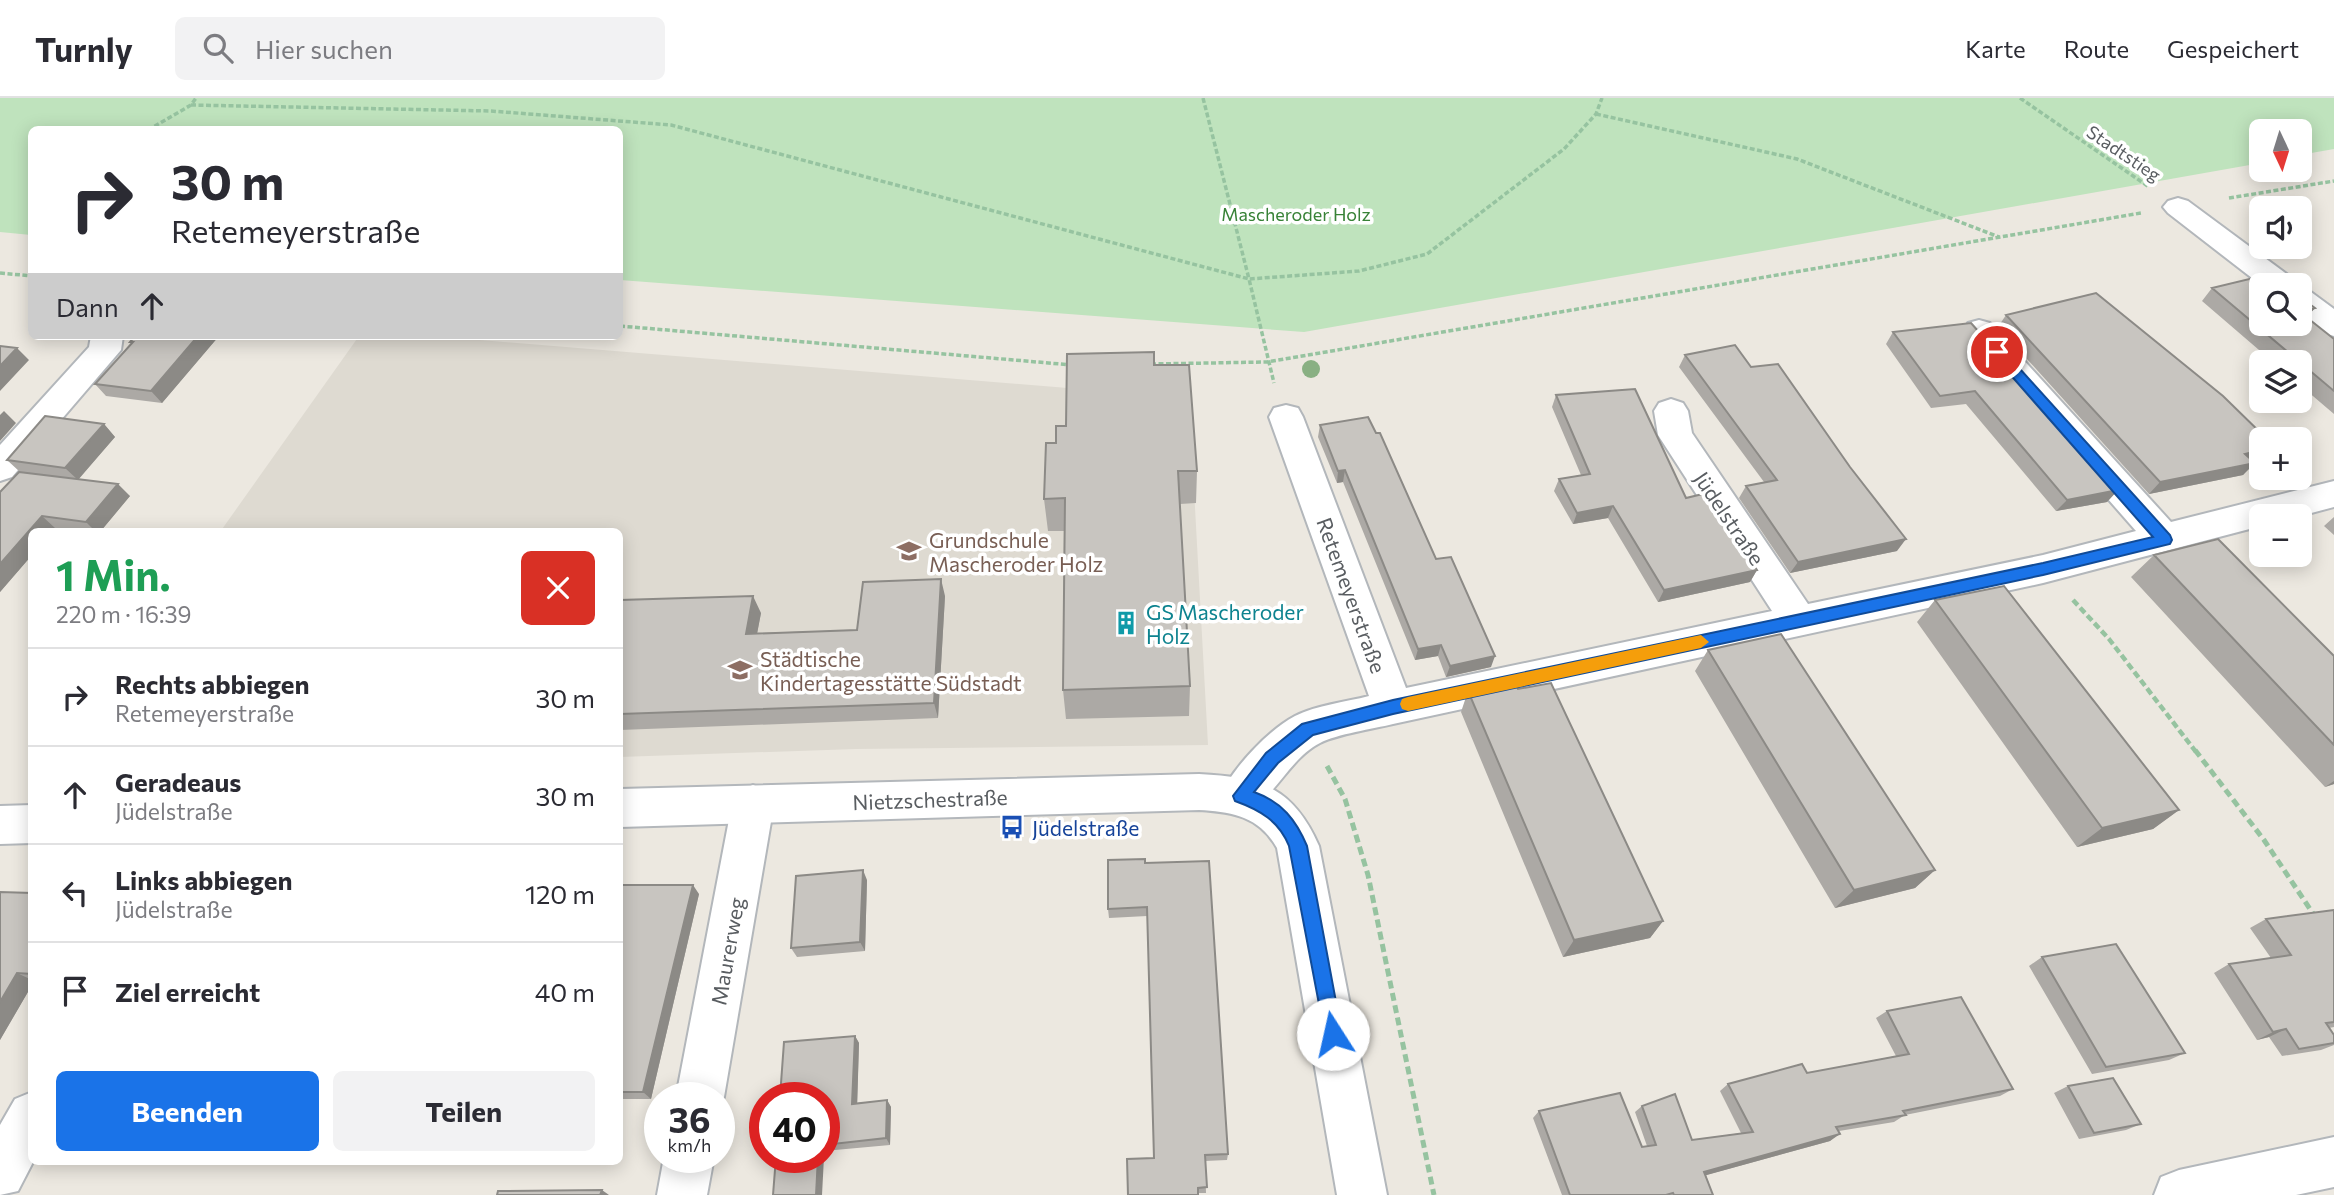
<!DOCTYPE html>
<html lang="de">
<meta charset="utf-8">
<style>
body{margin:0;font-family:Commissioner,sans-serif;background:#f2f2f3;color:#2b2b33;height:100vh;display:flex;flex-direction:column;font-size:26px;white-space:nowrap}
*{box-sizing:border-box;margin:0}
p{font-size:23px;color:#7c7c81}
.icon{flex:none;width:38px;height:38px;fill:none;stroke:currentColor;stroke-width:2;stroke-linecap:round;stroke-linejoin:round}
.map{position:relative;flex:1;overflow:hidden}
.sheet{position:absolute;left:28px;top:430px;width:595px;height:637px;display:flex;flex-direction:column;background:#fff;border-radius:10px;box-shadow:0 4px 18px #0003}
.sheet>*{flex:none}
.banner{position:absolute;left:28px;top:28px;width:595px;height:214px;border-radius:10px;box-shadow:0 4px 18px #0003;background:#fff;color:#2b2b33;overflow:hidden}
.needle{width:46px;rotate:176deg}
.fabs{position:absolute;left:2249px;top:21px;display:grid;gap:14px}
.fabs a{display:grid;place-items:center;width:63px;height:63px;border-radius:10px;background:#fff;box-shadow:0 4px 18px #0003;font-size:35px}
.speed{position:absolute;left:644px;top:984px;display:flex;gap:14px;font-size:35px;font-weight:700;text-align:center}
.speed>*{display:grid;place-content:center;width:91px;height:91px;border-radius:50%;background:#fff;box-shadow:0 4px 18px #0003;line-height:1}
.speed small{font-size:18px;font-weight:400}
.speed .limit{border:10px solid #d22;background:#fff;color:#111}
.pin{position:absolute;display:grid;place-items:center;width:60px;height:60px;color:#fff;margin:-30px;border:4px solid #fff;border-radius:50%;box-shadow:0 2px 7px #0007}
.me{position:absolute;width:77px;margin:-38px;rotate:350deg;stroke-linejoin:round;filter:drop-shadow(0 0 5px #0008)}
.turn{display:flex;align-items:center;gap:24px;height:147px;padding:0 28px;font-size:32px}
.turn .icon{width:91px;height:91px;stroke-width:2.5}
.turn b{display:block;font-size:49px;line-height:60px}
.then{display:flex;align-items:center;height:66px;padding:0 28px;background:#0003;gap:14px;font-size:26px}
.round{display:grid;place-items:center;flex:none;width:74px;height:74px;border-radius:10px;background:#f2f2f3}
.head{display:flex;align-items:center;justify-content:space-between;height:119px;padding:0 28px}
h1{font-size:42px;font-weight:700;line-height:52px;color:#1e9e55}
.primary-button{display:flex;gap:14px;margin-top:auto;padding:14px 28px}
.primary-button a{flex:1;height:80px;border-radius:10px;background:#1a73e8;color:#fff;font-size:28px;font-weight:700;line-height:80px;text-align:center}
.primary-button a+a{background:#f2f2f3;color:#2b2b33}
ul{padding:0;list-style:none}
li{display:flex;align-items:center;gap:21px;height:98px;padding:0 28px;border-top:2px solid #e1e1e2}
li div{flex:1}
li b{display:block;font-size:26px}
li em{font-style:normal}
header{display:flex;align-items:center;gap:42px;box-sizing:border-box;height:98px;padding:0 35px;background:#fff;border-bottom:2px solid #e1e1e2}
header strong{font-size:33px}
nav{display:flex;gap:38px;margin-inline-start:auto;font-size:24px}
.search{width:490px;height:63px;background:#f2f2f3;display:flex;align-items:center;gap:18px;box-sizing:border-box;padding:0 24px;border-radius:10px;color:#7c7c81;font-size:26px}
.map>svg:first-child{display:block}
</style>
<header>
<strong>Turnly</strong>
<div class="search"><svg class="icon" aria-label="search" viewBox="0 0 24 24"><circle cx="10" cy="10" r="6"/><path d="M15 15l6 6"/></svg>Hier suchen</div>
<nav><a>Karte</a><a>Route</a><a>Gespeichert</a></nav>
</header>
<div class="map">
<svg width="2334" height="1097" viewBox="0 0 2334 1097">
<rect width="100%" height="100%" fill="#ece8e0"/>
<path fill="#dedad1" d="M359,238H432L1189,300L1208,647L856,651L620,659V434H220Z"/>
<path fill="#bfe3bd" d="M0,0H2334V51L2300,57V33H2261V65L1304,234L620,182V32H32L31,137L0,134Z"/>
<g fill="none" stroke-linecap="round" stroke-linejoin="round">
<g stroke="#b3b7bb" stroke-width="4">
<path id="minor" d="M2178,100L2188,103L2292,180L2296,187H2261L2168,115L2163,109L2168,103Z
M2300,191L2311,194L2334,211V238L2323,235L2300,216Z
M1979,222L1990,225L2171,424L2334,383V409L2300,418H2261V428L2043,485L1393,626C1373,631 1337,636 1320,645C1287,662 1274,704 1241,716L1226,711L1220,698C1233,670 1267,633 1295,618C1317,607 1346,604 1369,598L1269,319L1274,310L1286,307L1298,310L1303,319L1406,590L1772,513L1658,337L1654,313L1659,305L1671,301L1683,305L1688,313L1692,335L1808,506L2043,457L2136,433L1968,241L1963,233L1968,225Z
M91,238H123L121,252L12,379L0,383V347L89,249Z
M753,687L768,693L774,706L724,999L719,1011V999H676L732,706L738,693Z
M32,994L33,1064L18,1093L0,1097V1027L15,1001Z
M2334,1039V1089L2296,1097H2154L2161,1079L2179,1072Z
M664,1059H714L707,1097H657Z"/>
</g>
<g stroke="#b3b7bb" stroke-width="4">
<path id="tertiary" d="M1199,676C1261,679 1293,689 1319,748L1387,1097H1337L1277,750C1259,718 1232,714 1199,712L620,729V691Z
M32,707V745L0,746V708Z"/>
</g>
<path stroke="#96c3a0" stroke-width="3.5" stroke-dasharray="5 2.5" stroke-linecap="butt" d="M1203,0L1249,181L1359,173L1427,156L1564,51L1596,16L1602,0
M2020,0L2149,89
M191,7L491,13L671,27L1249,181L1274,285
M1596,16L1797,61L1999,139
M148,32L191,7L196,0
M2229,100L2334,83
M0,175L32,178
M620,228L1072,267
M1151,266L1267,264L2141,115"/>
<path stroke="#96c3a0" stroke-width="4.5" stroke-dasharray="7 3.5" stroke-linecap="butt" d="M2073,502L2109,541L2196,654"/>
<path stroke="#96c3a0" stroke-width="5" stroke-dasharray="8 4.5" stroke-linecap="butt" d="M2195,652L2264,742L2314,817
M1327,668L1345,701L1368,777L1434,1097"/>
<use href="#minor" fill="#fff" fill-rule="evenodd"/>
<use href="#tertiary" fill="#fff" fill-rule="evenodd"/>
</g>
<circle fill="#89b083" cx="1311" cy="271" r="9"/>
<path fill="#aca9a5" d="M2212,190L2315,210L2307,219L2334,241V316L2300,287V264H2273L2202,203Z
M2006,217L2253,363L2243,377L2149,396L1998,229Z
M1893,234L2118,392L2107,404L2056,413L1966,306L1931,310L1886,246Z
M135,238H219L162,305L106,298L95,286L132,246L130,244Z
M1685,257L1751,269L1850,369L1897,453L1790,475L1739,400L1746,388L1764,384L1679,269Z
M1154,267L1197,373L1196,405L1180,406L1190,588L1189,618L1066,621L1063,592L1064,433H1048L1044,401L1056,345L1066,328Z
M1556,297L1686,400L1757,472L1750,484L1658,504L1608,420L1573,426L1554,393L1559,381L1581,377L1552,309Z
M104,326L115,339L78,381L130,398L100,434H85L55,430L51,434H32V457L0,494V394L20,374L7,362Z
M1320,327L1436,461L1491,569L1446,579L1438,558L1415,562L1343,384L1337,385L1318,339Z
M2334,419V437L2324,428Z
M2154,457L2334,558V686L2325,689L2131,479Z
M945,498L938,620L620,632V502L761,515L757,535L857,532Z
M1935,502L2179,712L2153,731L2077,749L1917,524Z
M1708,552L1935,772L1915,790L1835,810L1695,573Z
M1518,591L1663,823L1650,840L1563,859L1461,614L1468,593Z
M1145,765L1228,1056L1227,1062L1205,1063L1206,1095H1198L1154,1060L1147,818L1109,820L1108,811Z
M867,782L865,853L797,859L791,850Z
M620,787L699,796L651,1001H620Z
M0,794L32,795V887L0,942Z
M2334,812V929L2329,930L2334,937V947L2321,952L2282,958L2269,939L2257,942L2214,875L2229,866L2271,860L2250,830L2266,821Z
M2042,859L2185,955L2169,962L2092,976L2029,868Z
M1887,913L2013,991L2000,998L1905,1017L1894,1024L1839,1033L1830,1043L1706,1077L1713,1097H1562L1533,1020L1539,1013L1642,1049L1647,1048L1635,1014L1642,1008L1692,1042L1741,1035L1720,993L1728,986L1807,975L1896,958L1876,920Z
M855,938L859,945L857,1005L887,1002L891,1009L890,1047L824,1053V999Z
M2068,988L2141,1026L2126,1032L2079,1041L2054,995Z"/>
<path fill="#8c8a86" d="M2315,210L2303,223L2300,214Z
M198,238H219L162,305L151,293Z
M17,250L29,262L0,293V268Z
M4,313L16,325L0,343V317Z
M104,326L115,339L78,382L65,370Z
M2261,352V362L2233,368L2245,356Z
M2255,365L2243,377L2149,396L2160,384Z
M1345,372L1343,384L1337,385L1338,373Z
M118,386L130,398L100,434H96L86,424Z
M2118,392L2107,404L2056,413L2067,402Z
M1613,408L1608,420L1573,426L1577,415Z
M42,418L55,430L51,434H32V457L0,494V466Z
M1906,441L1897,453L1790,475L1798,464Z
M1757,472L1750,484L1658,504L1664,492Z
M941,481L945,498L938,620L934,605Z
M753,498L761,515L754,552L746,536Z
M1441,547L1438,558L1415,562L1418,551Z
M1495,558L1491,569L1446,579L1450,568Z
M2334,683V686L2325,689Z
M2179,712L2153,731L2077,749L2102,730Z
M863,772L867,782L865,853L860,844Z
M1935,772L1915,790L1835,810L1854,792Z
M693,787L699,796L651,1001L643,994Z
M1663,823L1650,840L1563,859L1574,842Z
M17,875L32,882V887L0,942V904Z
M2286,931L2269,939L2257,942L2273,934Z
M855,938L859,945L857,1013L852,1006Z
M887,1002L891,1009L890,1047L886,1040Z
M1840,1036L1830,1043L1696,1080L1704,1074Z
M818,1059H824L822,1097H816Z
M602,1092L609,1097H600Z"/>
<path fill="#c8c5c0" stroke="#8c8a86" stroke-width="2" d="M2270,176L2284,187H2261V226H2300V199L2315,210L2300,214L2334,241V293L2212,190Z
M2096,195L2223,298L2267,341H2261V352L2245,356L2255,365L2160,384L2006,217Z
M1971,225L2118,392L2067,402L1975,293L1940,298L1893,234Z
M135,238H198L151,293L95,286L133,244H130Z
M1735,247L1751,269L1778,266L1850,369L1906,441L1798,464L1746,388L1777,382L1685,257Z
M0,248L17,250L0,268Z
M1154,254V267H1189L1197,373H1178L1190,588L1063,592L1065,400L1044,401L1046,345H1056V328H1066L1067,256Z
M1635,291L1686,400L1707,395L1757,472L1664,492L1613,408L1577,415L1559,381L1590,376L1556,297Z
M45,318L104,326L65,370L7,362Z
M1368,319L1376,335H1380L1436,461L1451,459L1495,558L1450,568L1441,547L1418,551L1345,372L1338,373L1320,327Z
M19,374L118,386L86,424L42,418L0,466V394Z
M2218,441L2334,558V647L2154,457Z
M941,481L934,605L620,616V502L753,498L746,536L857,532L863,484Z
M2004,488L2179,712L2102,730L1935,502Z
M1781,536L1935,772L1854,792L1708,552Z
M1514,583L1518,591L1551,585L1663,823L1574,842L1468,593Z
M1145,761V765L1209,763L1228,1056L1205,1057L1207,1089L1198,1090V1097H1128L1127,1061L1154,1060L1147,809L1108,811V762Z
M863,772L860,844L791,850L796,778Z
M620,787H693L643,994H620Z
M0,794L32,795V876L17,875L0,904Z
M2334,812V924L2326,925L2334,937V945L2299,951L2286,931L2273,934L2229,866L2291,857L2266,821Z
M2116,846L2185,955L2106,969L2042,859Z
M1961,899L2013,991L1903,1013L1906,1017L1836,1029L1840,1036L1704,1074L1713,1097H1674L1673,1095L1666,1097H1570L1539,1013L1620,995L1642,1049L1656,1047L1642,1008L1675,996L1692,1042L1753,1034L1728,986L1802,966L1807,975L1909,956L1887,913Z
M855,938L852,1006L887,1002L886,1040L824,1047V999H780L784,944Z
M2113,980L2141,1026L2094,1035L2068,988Z
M776,1059H818L816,1097H773Z
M602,1092L600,1097H497L498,1093Z"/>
<path fill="#1a73e8" stroke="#114b97" stroke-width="2" d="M1997,250L2002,251L2170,437L2172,442L2170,446L2043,477L1393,616L1313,637L1278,665L1254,694C1282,704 1296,722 1307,748L1342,936L1340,943L1333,946L1326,943L1289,748C1279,723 1260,712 1235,703L1233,698L1266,655L1302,626L1393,602L2043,465L2153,439L1993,257L1991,254Z"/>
<path fill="#f59e0b" d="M1701,537L1709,544L1701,550L1408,613L1402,611L1400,606L1402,601L1408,599Z"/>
<defs>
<g id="school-bare" transform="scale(1.89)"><path d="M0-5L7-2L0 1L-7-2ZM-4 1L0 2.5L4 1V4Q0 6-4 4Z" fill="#8d6e63" stroke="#fff" stroke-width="2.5" paint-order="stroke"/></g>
<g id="building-bare" transform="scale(1.89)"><path d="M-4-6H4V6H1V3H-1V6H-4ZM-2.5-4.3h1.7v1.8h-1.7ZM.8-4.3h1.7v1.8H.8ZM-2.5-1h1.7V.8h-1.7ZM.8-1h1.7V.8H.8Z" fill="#0f9aa8" stroke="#fff" stroke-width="2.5" paint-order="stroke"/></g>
<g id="bus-bare" transform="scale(1.89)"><path d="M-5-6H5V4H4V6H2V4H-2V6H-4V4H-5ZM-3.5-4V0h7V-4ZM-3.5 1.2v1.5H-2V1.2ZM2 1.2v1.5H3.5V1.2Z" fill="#1a4fb4" stroke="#fff" stroke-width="2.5" paint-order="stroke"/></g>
</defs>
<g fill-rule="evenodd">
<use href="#school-bare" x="909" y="453"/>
<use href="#building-bare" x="1126" y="525"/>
<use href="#school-bare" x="740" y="572"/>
<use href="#bus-bare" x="1012" y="729"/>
</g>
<g text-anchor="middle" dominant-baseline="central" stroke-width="7" stroke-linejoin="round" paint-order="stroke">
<g font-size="18" fill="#595d61" stroke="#fff">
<text transform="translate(2124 55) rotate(34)">Stadtstieg</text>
</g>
<g font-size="18" fill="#388237" stroke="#fff">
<text x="1296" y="116">Mascheroder Holz</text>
</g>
<g font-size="21" fill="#595d61" stroke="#fff">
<text transform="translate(1730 420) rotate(56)">Jüdelstraße</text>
<text transform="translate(1352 497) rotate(70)">Retemeyerstraße</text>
<text transform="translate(930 701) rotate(-2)">Nietzschestraße</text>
<text transform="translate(727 853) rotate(-80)">Maurerweg</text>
</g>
<g font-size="21" fill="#785e54" stroke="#fff" text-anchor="start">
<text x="929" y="441">Grundschule<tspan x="929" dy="24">Mascheroder Holz</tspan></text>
<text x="760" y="560">Städtische<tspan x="760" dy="24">Kindertagesstätte Südstadt</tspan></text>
</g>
<g font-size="21" fill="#0d838f" stroke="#fff" text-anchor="start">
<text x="1146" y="513">GS Mascheroder<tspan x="1146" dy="24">Holz</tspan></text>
</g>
<g font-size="21" fill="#164399" stroke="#fff" text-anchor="start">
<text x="1032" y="729">Jüdelstraße</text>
</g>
</g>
</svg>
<div class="fabs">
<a><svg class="needle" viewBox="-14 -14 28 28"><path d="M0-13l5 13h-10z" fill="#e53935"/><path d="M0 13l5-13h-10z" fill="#7c7c81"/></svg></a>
<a><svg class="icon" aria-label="sound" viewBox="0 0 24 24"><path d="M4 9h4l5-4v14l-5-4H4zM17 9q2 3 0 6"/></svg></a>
<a><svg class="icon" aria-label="search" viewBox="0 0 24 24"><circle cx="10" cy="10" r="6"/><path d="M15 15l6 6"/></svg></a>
<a><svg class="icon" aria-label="layers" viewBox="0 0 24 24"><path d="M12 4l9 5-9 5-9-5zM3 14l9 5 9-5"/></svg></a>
<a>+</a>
<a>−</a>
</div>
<div class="speed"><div>36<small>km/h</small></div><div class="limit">40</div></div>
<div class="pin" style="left:1997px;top:254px;background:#d93025"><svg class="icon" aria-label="arrive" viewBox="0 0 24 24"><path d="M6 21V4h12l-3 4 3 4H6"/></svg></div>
<svg class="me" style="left:1333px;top:936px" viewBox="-20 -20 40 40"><circle r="19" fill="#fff"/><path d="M0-13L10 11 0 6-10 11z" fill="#1a73e8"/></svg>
<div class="banner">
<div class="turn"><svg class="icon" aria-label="right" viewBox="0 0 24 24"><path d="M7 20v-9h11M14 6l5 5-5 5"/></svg><div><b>30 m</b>Retemeyerstraße</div></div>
<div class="then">Dann<svg class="icon" aria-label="ahead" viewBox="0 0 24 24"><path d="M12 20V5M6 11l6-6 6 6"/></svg></div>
</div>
<section class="sheet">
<div class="head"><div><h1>1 Min.</h1><p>220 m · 16:39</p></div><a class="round" style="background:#d93025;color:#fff"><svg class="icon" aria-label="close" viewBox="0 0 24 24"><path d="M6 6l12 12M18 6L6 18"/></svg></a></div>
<ul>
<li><svg class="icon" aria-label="right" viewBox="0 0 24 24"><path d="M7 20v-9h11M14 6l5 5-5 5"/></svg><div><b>Rechts abbiegen</b><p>Retemeyerstraße</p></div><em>30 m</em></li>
<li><svg class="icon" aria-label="ahead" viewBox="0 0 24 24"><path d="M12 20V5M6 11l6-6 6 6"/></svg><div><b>Geradeaus</b><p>Jüdelstraße</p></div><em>30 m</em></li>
<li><svg class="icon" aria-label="left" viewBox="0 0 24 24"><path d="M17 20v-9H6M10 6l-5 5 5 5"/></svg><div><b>Links abbiegen</b><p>Jüdelstraße</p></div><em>120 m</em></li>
<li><svg class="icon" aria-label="arrive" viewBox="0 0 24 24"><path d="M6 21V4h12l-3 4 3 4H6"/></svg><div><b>Ziel erreicht</b></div><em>40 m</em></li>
</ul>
<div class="primary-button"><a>Beenden</a><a>Teilen</a></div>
</section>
</div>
